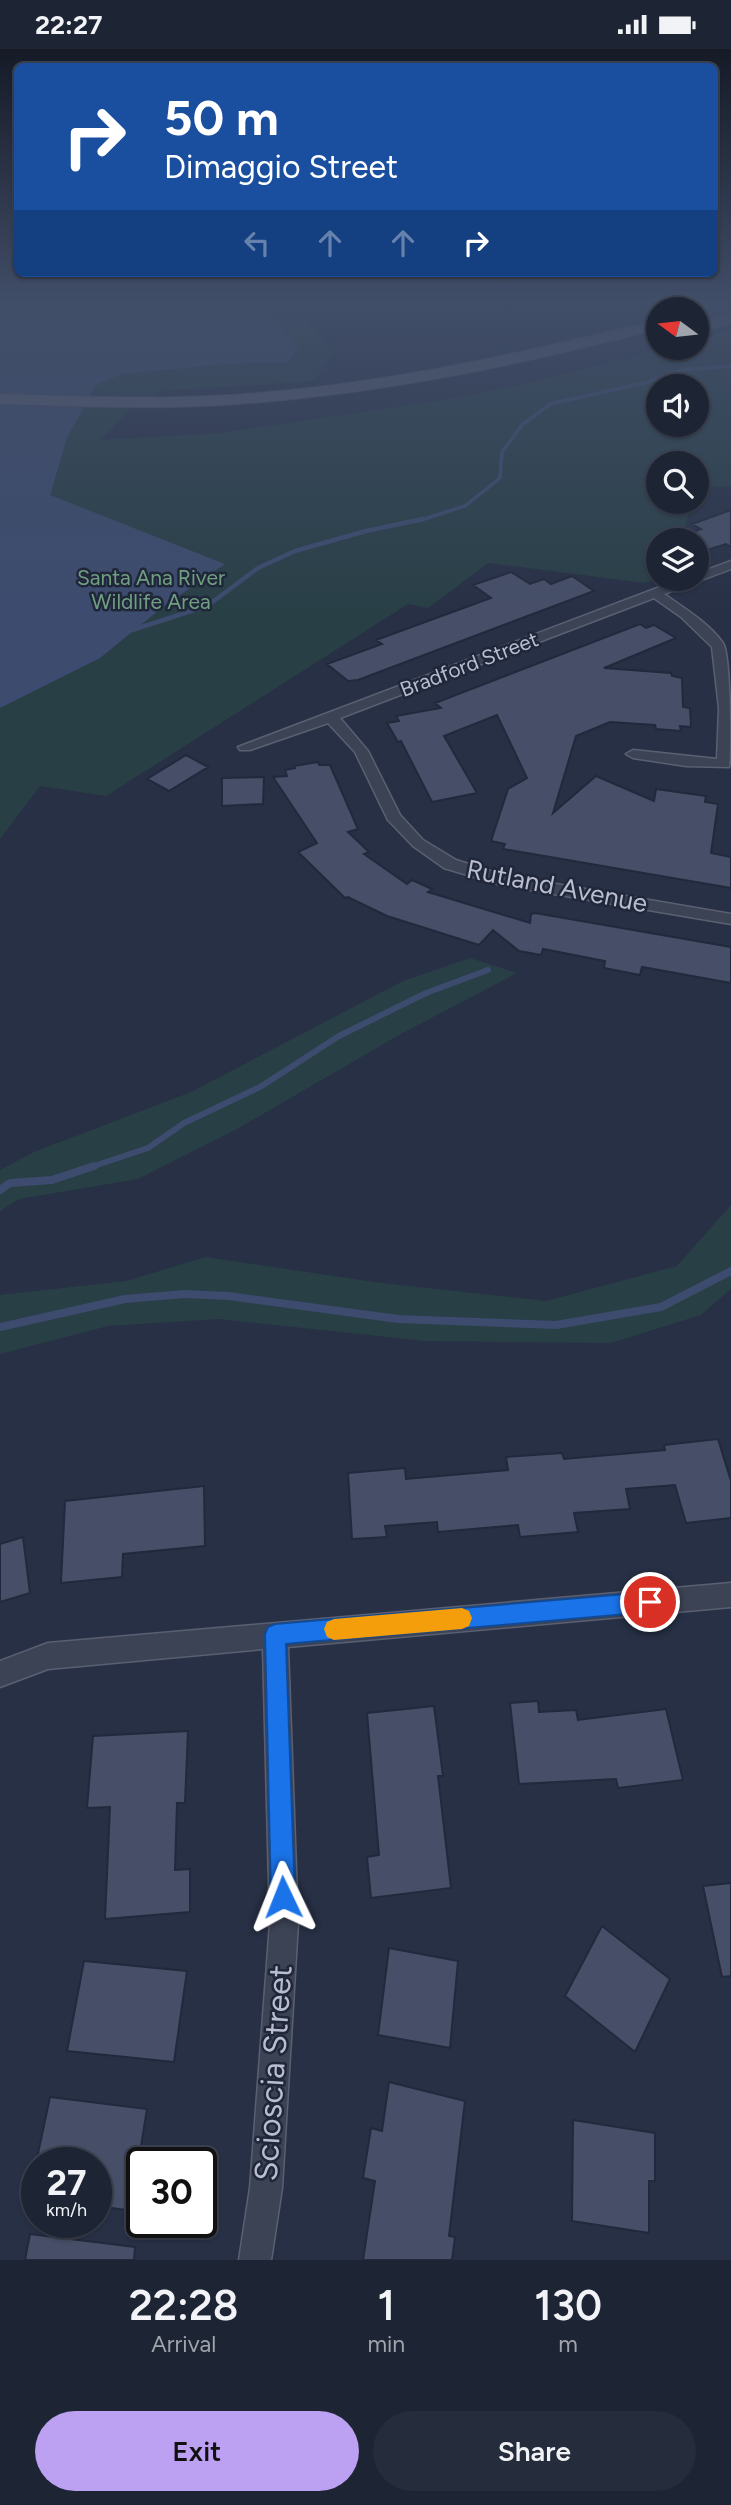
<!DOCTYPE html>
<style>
body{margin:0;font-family:Figtree,sans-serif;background:#252c3c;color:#f1f3f6;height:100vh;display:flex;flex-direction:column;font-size:26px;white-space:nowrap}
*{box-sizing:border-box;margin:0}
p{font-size:23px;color:#a0a4ac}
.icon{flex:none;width:38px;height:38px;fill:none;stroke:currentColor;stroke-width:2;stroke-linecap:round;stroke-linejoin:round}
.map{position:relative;height:2211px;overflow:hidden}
.sheet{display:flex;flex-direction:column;background:#1d2434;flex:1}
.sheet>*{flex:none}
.hud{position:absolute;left:14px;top:14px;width:704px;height:214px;border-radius:10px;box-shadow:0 2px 5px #0004,0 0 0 2px #3b414f;background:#1a4fa0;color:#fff;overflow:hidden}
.needle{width:46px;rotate:285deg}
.fabs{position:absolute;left:646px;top:248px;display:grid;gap:14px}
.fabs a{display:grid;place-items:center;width:63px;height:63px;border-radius:50%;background:#1d2434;box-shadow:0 2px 5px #0004,0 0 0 2px #3b414f;font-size:35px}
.speed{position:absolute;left:21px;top:2098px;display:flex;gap:14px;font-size:35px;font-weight:700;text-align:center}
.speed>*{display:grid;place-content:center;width:91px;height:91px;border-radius:50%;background:#1d2434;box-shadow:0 2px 5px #0004,0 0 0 2px #3b414f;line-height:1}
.speed small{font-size:18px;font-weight:400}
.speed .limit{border:4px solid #111;border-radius:10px;background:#fff;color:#111}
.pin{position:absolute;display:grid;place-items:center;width:60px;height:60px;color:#fff;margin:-30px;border:4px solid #fff;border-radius:50%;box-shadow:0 2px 7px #0007}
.me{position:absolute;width:77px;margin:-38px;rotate:358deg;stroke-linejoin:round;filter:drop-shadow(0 0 5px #0008)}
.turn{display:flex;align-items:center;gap:24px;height:147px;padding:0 35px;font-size:32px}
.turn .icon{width:91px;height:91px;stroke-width:2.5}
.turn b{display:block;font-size:49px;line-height:60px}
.lanes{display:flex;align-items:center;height:66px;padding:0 35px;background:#0003;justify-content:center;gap:35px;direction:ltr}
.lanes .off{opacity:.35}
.eta{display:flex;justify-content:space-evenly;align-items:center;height:119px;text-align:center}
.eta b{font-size:42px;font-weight:600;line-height:49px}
.cta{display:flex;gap:14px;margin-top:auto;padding:14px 35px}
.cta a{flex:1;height:80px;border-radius:42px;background:#bca0f2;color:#111;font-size:28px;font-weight:600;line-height:80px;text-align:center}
.cta a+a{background:#252c3c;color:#f1f3f6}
.status{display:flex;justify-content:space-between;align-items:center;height:49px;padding:0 35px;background:#1d2434;direction:ltr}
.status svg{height:19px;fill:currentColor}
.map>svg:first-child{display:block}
</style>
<div class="status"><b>22:27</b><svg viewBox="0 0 49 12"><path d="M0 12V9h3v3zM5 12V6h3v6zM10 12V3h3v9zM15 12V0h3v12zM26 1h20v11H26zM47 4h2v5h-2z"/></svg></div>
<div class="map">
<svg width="731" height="2211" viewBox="0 0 731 2211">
<rect width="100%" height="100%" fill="#273045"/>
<path fill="#293f46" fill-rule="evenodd" d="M0,254H292L333,305L314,332L164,342L131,359L101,391L219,384L445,351L533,333L664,299H696L697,291L731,282V438L697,437L696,415H658V453H692L681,492H658V529L645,534L488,514L428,559L408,555L106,747L40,737L0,790ZM658,338H696V376H658Z
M470,909L517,924L399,986L237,1080L138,1130L19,1150L0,1162V1121L34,1103L191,1043L403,932Z
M731,1156V1240L701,1266L611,1294L425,1292L219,1270L108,1277L0,1305V1246L126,1232L206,1208L381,1234L546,1252L677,1217Z"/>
<path fill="#3d4b6e" d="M0,254H263L298,300L288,313L225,315L122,325L96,336L67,389L50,446L225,515L164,557L100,609L0,659Z"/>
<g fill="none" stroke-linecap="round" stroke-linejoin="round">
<path stroke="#3d4b6e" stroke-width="3.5" d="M418,472L465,457L500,429L502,403L522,376L550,355L648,333L682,321L731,317"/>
<path stroke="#3d4b6e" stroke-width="4.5" d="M129,582L207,557L258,519L295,502L366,482L423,470"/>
<path stroke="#3d4b6e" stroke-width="6" d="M88,1119L148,1099L184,1074L260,1038L339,987L426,944L488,921"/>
<path stroke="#3d4b6e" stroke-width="8" d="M0,1141L10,1134L52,1131L94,1117
M0,1278L125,1250L185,1245L228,1247L398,1270L556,1276L661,1258L731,1222"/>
</g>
<path fill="#464f67" stroke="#22293c" stroke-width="2" d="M731,461V498L726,495L707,501L696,492L683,487L701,480L692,475Z
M511,523L530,535L544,530L551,535L572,527L594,542L358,631L348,632L327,615L382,595L376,591L491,549L473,536Z
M640,575L646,579L654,576L676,589L604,619L671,624L672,627L682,629L683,658L690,659L691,678L680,677L681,682L656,680L655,676L610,673L576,687L553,764L596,727L654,752L656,740L706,747L705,753L718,755L711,804L731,808V839L503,800L505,795L491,792L508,740L527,729L497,666L444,687L477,744L432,753L401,692L398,693L387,674L399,672L396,667L441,659L435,654Z
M186,706L208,718L169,742L147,730Z
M318,713L319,716H330L358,780L348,783L369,803L364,805L407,835L412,831L432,840L428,843L530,874L531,865L535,864L731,898V934L642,918L640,926L604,919L605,912L543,900L541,906L519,902L493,881L479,896L387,867L348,848L345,849L298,803L317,794L273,728L287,727L285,721L295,719L294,717Z
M264,728L263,755L222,757V729Z
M718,1390L731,1432V1469L686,1474L675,1436L626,1440L630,1460L574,1464L578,1483L520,1488L518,1476L438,1483L437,1473L385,1477L387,1488L352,1490L348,1424L405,1419L406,1430L508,1421L506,1408L562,1404L564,1410L665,1401L664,1396Z
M204,1437L205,1497L123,1505L122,1528L61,1534L65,1452Z
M23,1488L30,1544L0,1553V1495Z
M538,1652L539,1663L576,1661L578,1671L666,1660L683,1731L618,1739L616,1730L519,1735L510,1654Z
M434,1657L443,1727H438L451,1839L371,1849L367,1808L379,1806L367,1664Z
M188,1682L185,1754H177L175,1821L190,1820V1863L105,1870L110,1758L87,1759L93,1687Z
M731,1834V1927L722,1928L703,1837Z
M602,1877L670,1930L635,2003L565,1947Z
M389,1899L458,1912L450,1999L378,1986Z
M84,1912L187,1922L174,2013L67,2002Z
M389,2033L465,2052L449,2187L455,2188L452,2211H363L375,2132L363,2129L371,2079L382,2082Z
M50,2048L147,2060L138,2116H142V2163L96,2157V2114H36Z
M573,2071L655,2084V2132H649V2184L572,2172Z
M30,2185L135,2198L134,2211H25Z"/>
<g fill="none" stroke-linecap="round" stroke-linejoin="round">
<g stroke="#5a6072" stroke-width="3">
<path id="minor" d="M731,512V520L664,545C684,559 709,574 723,594C731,606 731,704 729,718L686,717L633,709L626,705L633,701L717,710L719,659L712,598L681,568L654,549L340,669L368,702L400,766L423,791L456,811L503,826L731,865V875L501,836L444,819L413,797L388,771L355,703L328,674L250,701H240L238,698L681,530H696V525Z
M731,1534V1558L288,1598L298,1874L282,2139L271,2211H239L250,2139L270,1874L263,1600L48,1620L0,1638V1612L48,1594Z"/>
</g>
<g stroke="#454b5e" stroke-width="2">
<path id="primary" d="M731,266V275L696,284V275Z
M658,271V280C510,319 360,349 208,357C138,360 69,357 0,355V345C69,347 138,350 208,347C361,340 509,307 658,271Z"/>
</g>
<use href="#minor" fill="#3c4354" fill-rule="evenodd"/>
<use href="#primary" fill="#5a6174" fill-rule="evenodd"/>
</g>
<linearGradient id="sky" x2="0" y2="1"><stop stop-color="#151a26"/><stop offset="0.45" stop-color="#414e68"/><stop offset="1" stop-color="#414e68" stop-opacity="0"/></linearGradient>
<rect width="731" height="564" fill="url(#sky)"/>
<path fill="#1a73e8" stroke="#114b97" stroke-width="2" d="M650,1543L658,1546L661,1553L658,1560L650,1563L286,1595L295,1848L291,1856L283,1860L275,1856L271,1848L265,1585L268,1578L275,1575Z"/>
<path fill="#f59e0b" d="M462,1559L469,1562L472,1569L469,1577L462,1580L334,1591L327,1588L324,1580L327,1573L334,1570Z"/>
<g text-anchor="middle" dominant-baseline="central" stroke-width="5" stroke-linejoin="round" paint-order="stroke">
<g font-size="21" fill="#709f81" stroke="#20273a">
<text x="151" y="528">Santa Ana River<tspan x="151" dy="24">Wildlife Area</tspan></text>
</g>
<g font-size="21" fill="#b9bece" stroke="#20273a">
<text transform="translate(469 615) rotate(-21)">Bradford Street</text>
</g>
<g font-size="26" fill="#b9bece" stroke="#20273a">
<text transform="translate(557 837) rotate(11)">Rutland Avenue</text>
</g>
<g font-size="32" fill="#b9bece" stroke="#20273a">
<text transform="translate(273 2024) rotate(-86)">Scioscia Street</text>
</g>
</g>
</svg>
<div class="fabs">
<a><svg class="needle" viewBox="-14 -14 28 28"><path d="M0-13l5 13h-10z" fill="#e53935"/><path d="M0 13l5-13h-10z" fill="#a0a4ac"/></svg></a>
<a><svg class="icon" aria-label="sound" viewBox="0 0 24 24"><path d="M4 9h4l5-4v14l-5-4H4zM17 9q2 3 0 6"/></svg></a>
<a><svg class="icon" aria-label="search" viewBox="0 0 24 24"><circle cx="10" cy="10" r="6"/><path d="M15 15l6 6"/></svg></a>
<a><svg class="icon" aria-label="layers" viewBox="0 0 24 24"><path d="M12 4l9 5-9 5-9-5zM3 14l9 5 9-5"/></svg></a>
</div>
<div class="speed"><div>27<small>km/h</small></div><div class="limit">30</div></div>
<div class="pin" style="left:650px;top:1553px;background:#d93025"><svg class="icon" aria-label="arrive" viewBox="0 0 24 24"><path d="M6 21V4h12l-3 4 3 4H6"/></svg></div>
<svg class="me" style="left:283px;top:1848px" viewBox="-20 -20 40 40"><path d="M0-17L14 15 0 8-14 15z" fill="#1a73e8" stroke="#fff" stroke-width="4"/></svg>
<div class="hud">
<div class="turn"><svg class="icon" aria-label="right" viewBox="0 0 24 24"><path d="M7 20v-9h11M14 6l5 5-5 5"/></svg><div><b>50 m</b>Dimaggio Street</div></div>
<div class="lanes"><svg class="icon off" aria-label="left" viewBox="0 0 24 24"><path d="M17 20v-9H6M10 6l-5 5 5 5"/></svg><svg class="icon off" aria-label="ahead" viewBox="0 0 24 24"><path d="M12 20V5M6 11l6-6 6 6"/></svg><svg class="icon off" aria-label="ahead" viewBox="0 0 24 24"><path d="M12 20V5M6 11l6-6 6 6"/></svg><svg class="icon" aria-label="right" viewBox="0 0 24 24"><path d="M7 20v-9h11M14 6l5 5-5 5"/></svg></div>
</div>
</div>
<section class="sheet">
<div class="eta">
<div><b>22:28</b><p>Arrival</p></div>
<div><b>1</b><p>min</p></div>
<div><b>130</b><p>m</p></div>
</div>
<div class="cta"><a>Exit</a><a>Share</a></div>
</section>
